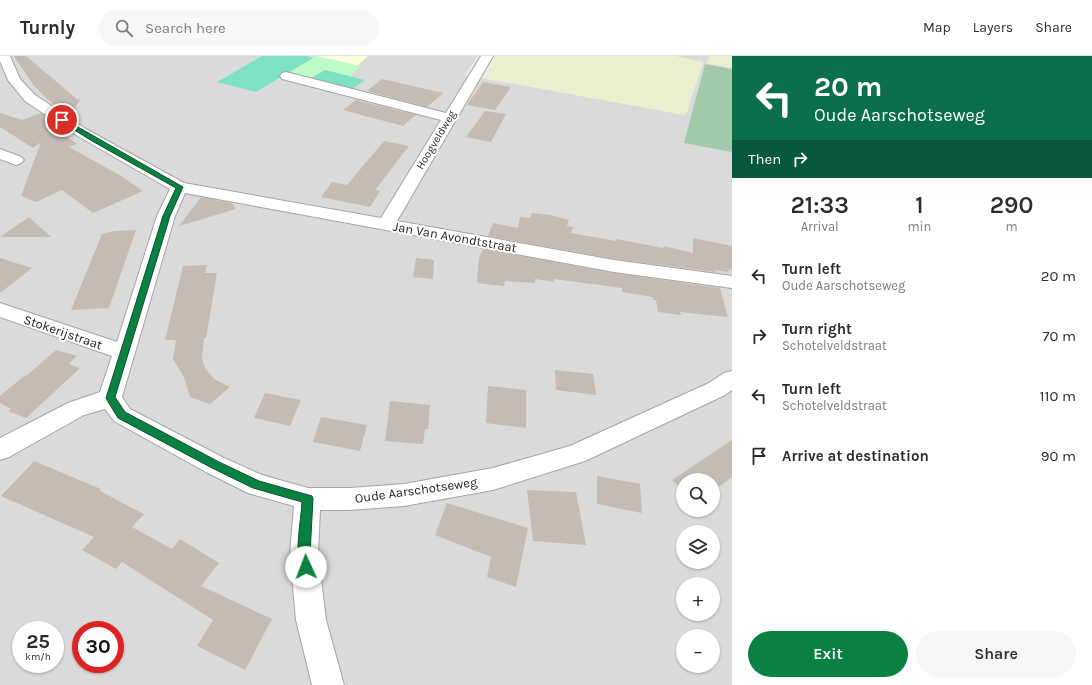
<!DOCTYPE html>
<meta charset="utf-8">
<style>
body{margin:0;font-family:Karla,sans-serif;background:#f7f7f7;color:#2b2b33;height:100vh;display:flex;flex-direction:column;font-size:15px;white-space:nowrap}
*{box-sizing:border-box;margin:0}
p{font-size:13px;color:#7c7c81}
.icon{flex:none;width:22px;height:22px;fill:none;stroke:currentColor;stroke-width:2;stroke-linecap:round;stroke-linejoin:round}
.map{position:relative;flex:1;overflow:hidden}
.side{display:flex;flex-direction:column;background:#fff;width:360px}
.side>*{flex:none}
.hud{background:#0b6e4f;color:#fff;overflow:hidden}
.buttons{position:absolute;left:676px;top:417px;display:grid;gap:8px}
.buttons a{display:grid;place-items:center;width:44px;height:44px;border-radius:50%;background:#fff;box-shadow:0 1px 3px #0004;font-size:20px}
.speed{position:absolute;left:12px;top:565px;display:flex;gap:8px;font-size:20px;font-weight:700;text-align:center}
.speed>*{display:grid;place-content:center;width:52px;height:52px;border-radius:50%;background:#fff;box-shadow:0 1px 3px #0004;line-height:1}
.speed small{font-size:10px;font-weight:400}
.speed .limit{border:6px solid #d22;background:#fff;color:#111}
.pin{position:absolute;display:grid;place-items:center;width:34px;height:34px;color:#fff;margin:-17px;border:2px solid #fff;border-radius:50%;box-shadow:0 1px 4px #0007}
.me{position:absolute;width:44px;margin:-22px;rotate:358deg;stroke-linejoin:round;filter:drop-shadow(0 0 3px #0008)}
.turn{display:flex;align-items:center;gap:14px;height:84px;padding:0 16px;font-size:18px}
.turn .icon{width:52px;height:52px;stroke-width:2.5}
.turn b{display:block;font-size:28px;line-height:34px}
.then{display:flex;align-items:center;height:38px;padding:0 16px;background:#0003;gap:8px;font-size:15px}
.eta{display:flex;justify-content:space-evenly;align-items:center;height:68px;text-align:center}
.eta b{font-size:24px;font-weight:600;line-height:28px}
.action{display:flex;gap:8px;margin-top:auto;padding:8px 16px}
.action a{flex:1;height:46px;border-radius:24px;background:#0b8043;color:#fff;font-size:16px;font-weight:600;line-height:46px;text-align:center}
.action a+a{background:#f7f7f7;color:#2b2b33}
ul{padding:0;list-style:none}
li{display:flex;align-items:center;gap:12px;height:60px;padding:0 16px}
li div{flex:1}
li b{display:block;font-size:15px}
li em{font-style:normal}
header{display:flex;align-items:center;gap:24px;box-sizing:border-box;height:56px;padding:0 20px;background:#fff;border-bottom:1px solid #e1e1e2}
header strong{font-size:19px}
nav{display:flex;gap:22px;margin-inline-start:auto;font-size:14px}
.search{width:280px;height:36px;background:#f7f7f7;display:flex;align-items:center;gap:10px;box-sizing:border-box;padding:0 14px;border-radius:22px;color:#7c7c81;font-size:15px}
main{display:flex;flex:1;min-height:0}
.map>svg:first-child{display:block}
</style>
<header>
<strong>Turnly</strong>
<div class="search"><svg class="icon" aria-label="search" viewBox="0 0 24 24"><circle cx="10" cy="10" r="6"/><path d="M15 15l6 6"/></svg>Search here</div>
<nav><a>Map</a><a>Layers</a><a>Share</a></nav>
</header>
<main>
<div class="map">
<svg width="732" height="629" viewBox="0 0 732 629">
<rect width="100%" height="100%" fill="#efece3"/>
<path fill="#dbdada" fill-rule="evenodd" d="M0,0H478L465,19L685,59L703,7L675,0H710L706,7L732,12V629H0ZM683,424H713V454H683ZM683,476H713V506H683ZM683,528H713V558H683ZM21,574H55V608H21ZM81,574H115V608H81ZM683,580H713V610H683Z"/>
<path fill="#fcffdc" d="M316,0H368L357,10Z"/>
<path fill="#eaefcd" d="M499,0H675L703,6L686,59L484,22Z
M710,0H732V12L706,7Z"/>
<path fill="#a3c9ab" d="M705,8L732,13V96L684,87Z"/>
<path fill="#bdfcc7" d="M316,0L361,10L350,20L325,14L308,24L285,18Z"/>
<path fill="#7ce2c3" d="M262,0H307L313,2L256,36L217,26Z
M325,14L365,24L349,35L308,24Z"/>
<path fill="#c4bbb2" d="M14,0H26L78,44L81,43L70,60L57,52L34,30Z
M382,23L443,37L427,51L367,35Z
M483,26L511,31L495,54L467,49Z
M356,44L416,59L403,70L343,54Z
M485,55L506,58L491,86L466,81Z
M0,57L22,64L41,57L62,71L58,74L77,88L69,91L121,120L143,135L93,157L62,134L36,146L21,140L41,86L33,92L0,71Z
M384,85L409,90L375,134L380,135L370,151L321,141L332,126L347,129Z
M201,141L232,147L236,153L179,170Z
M532,157L550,159L569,164L567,170L573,171L571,177L616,185V183L663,192L664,190L693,197V182L732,190V214L729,213L728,216L715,214L716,216L614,203L488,180L493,167L518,172L520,161L530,162Z
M29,161L51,181H0Z
M136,174L109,252L71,254L102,178L114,175Z
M483,193L614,217L720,232L728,261L680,256L681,259L658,256L656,244H653V241L622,236V232L554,223V226L535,223V227L505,225L504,230L477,227L479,202Z
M0,202L32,212L0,237Z
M416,202L434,204L433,223L413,221Z
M207,209L205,217H217L206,282H204L202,302L205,312L214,323L230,331L210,348L190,341L184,321L173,303L176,284H165L183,210Z
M56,294L77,300L69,308L80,312L26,362L8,355L11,353L0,347V340L24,320H26Z
M555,314L593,318L596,339L556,334Z
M488,330L526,334V372L486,367Z
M265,337L301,344L290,370L254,362Z
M390,345L430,349L428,373H425L423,388L385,385Z
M321,361L367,369L360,395L313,386Z
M732,384V421L713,435V424H683V434L672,424Z
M34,405L101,433L100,435L144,458L132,471L172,493L180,483L219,507L201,530L272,563L245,614L197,590L213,564L122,506L116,513L82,494L94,481L1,440Z
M597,420L640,428L642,457L597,448Z
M527,434L576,436L586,489L533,485Z
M447,447L528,472L516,531L487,521L491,501L435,479Z"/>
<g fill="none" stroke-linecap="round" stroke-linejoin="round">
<g stroke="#a4a4a4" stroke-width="2">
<path id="minor" d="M0,0H10L20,23L35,39L86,73L184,127L381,162L441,64L282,23L280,20L282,17L286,16L446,57L481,0H493L397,165L614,204L732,220V232L614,216L185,137L175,160L122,341L130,353L224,402L262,419L308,432H350L404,428L493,412L570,390L709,327L724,317L732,315V334L725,339L585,405L493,434L404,450L350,454H320L318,498L326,564L344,629H312L296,564L290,498L294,450L248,437L206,416L114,365L105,353L84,359L9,401L0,404V382L68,347L100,336L112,300L0,261V247L117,286L157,160L170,133L76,79L25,45L8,24L0,5Z
M0,93L21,101L24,104L21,107L16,109L0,103Z"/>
</g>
<use href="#minor" fill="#fff" fill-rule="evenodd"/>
</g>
<path fill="#0b8043" stroke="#07532c" d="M60,63H64L183,131L170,160L115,341L125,356L219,406L259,425L312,440L313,443L310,498L311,511L310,515L306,517L301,515C294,499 301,465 302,446L253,432L212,412L118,362L107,344L106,342L163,160L176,132L92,85L60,65Z"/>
<g text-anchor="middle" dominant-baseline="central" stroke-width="4" stroke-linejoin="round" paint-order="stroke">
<g font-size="11" fill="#1d1d1d" stroke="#fff">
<text transform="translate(436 84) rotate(-59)">Hoogveldweg</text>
</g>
<g font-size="13" fill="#1d1d1d" stroke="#fff">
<text transform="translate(455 181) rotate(10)">Jan Van Avondtstraat</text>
<text transform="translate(63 276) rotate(19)">Stokerijstraat</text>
<text transform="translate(416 434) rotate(-8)">Oude Aarschotseweg</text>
</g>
</g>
</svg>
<div class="buttons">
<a><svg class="icon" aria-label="search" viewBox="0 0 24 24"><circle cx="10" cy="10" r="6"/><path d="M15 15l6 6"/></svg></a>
<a><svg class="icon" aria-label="layers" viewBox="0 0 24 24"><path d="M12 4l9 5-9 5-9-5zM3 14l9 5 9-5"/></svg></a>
<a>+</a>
<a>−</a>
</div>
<div class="speed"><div>25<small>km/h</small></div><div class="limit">30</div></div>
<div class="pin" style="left:62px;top:64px;background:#d93025"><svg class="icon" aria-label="arrive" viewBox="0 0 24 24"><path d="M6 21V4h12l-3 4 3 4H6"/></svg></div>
<svg class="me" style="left:306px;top:511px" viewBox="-20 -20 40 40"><circle r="19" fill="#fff"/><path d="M0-13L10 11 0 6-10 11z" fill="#0b8043"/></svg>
</div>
<section class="side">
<div class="hud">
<div class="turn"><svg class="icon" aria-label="left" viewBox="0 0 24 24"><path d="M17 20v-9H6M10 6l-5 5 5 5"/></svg><div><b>20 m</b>Oude Aarschotseweg</div></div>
<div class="then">Then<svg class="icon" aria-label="right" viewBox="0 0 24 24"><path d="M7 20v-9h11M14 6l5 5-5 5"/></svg></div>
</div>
<div class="eta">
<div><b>21:33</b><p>Arrival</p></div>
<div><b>1</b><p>min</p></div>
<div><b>290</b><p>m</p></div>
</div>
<ul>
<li><svg class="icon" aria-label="left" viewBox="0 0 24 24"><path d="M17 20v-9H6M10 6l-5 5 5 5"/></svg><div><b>Turn left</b><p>Oude Aarschotseweg</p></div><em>20 m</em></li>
<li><svg class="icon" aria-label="right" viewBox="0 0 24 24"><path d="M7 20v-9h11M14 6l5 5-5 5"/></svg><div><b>Turn right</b><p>Schotelveldstraat</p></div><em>70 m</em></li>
<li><svg class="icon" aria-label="left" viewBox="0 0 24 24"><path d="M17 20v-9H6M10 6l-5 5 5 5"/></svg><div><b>Turn left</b><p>Schotelveldstraat</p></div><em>110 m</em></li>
<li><svg class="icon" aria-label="arrive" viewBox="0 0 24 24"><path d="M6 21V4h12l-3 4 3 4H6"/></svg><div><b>Arrive at destination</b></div><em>90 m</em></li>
</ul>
<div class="action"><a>Exit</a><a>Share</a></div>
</section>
</main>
